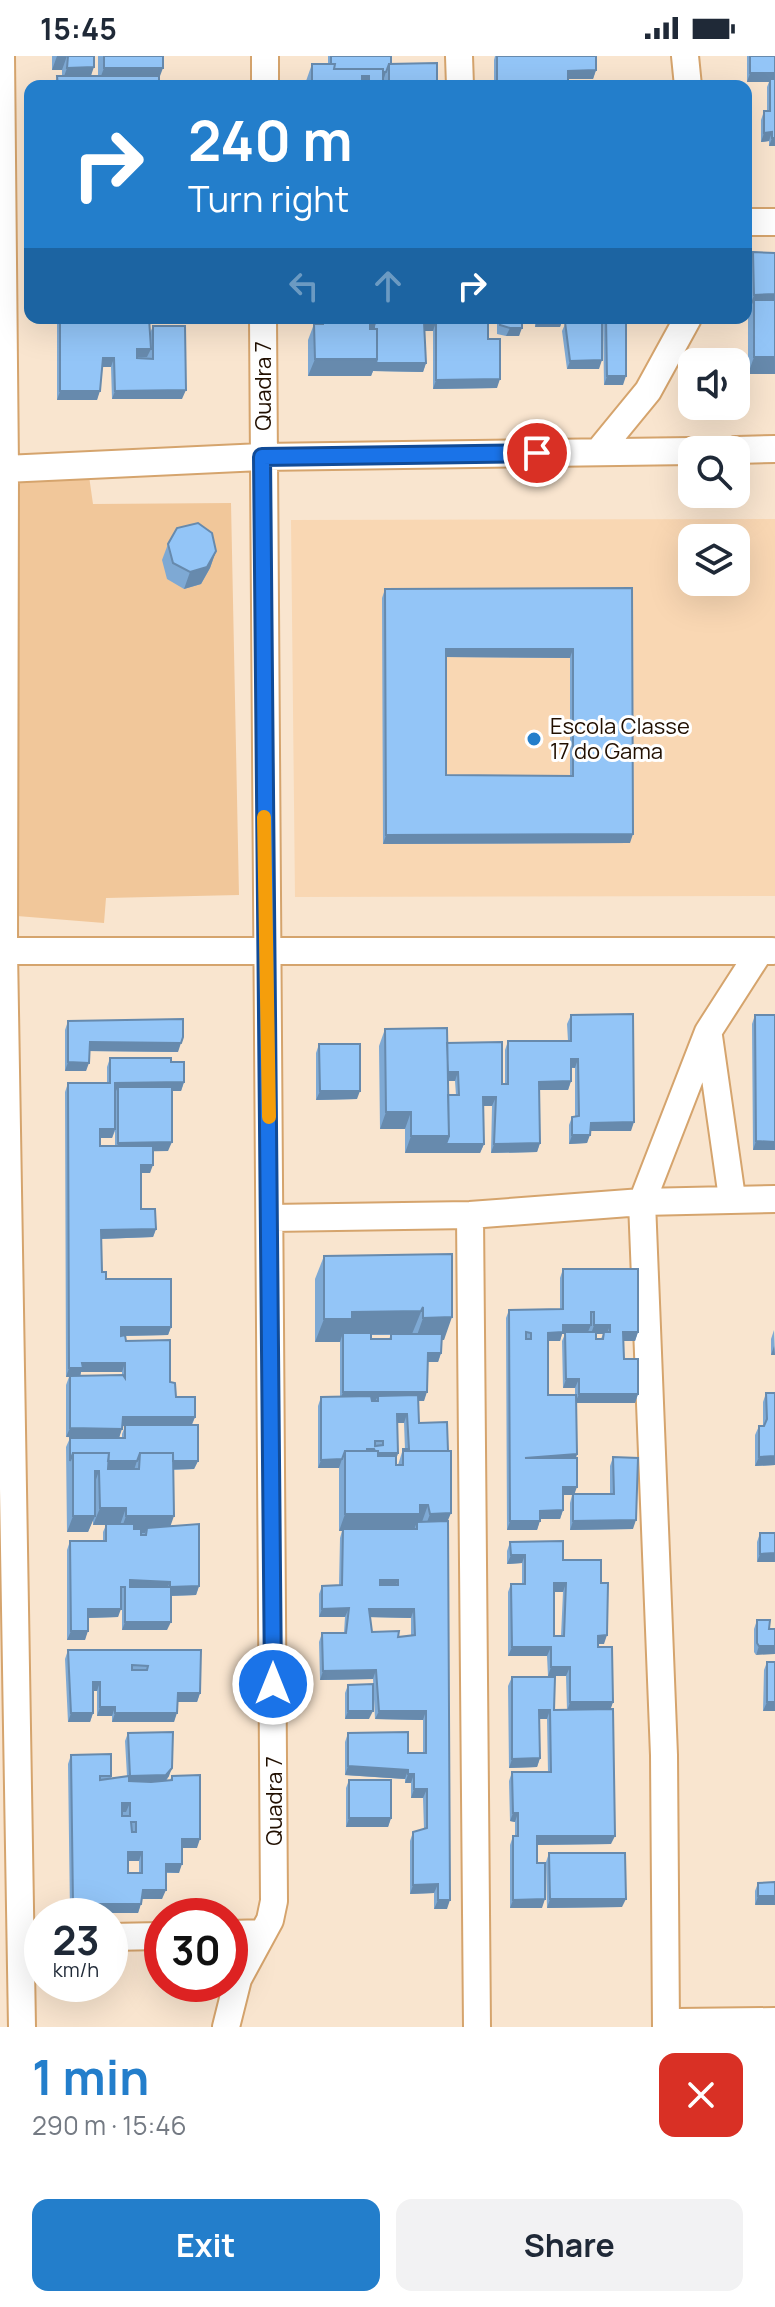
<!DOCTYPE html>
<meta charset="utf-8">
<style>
body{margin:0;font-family:Manrope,sans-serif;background:#f2f2f3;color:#1f2937;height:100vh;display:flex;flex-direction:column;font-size:30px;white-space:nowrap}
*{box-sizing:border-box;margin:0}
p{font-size:26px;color:#747a83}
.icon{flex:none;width:44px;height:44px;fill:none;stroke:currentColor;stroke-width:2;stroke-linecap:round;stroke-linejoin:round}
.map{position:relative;height:1971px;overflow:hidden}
.details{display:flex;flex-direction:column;background:#fff;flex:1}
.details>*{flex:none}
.top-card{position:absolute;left:24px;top:24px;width:728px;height:244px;border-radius:16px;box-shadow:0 8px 32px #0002;background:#237ecb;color:#fff;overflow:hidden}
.controls{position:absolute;left:678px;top:292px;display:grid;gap:16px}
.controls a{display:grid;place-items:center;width:72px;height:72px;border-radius:16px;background:#fff;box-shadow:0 8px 32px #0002;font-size:40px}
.speed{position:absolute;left:24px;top:1842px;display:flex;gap:16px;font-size:40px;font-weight:700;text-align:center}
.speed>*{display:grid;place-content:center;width:104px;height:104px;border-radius:50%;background:#fff;box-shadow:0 8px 32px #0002;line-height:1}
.speed small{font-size:20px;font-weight:400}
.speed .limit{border:12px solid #d22;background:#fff;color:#111}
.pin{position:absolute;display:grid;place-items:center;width:68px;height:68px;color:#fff;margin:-34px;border:4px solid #fff;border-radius:50%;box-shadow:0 2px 8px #0007}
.me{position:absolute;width:88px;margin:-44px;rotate:0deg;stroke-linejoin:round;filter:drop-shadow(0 0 6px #0008)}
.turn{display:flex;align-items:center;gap:28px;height:168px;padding:0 32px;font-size:36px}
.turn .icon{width:104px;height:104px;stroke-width:2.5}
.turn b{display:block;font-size:56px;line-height:68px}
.lanes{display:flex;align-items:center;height:76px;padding:0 32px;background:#0003;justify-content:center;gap:40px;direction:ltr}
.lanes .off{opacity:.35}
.round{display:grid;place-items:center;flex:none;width:84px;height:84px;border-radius:16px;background:#f2f2f3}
.head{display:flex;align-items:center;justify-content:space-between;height:136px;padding:0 32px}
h1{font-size:48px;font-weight:700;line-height:60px;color:#237ecb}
.cta{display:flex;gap:16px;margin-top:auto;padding:16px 32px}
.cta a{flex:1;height:92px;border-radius:16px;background:#237ecb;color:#fff;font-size:32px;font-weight:700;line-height:92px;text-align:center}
.cta a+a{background:#f2f2f3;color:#1f2937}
.status{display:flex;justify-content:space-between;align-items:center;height:56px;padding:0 40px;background:#fff;direction:ltr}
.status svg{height:22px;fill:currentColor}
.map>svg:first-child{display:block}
</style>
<div class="status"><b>15:45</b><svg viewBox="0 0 49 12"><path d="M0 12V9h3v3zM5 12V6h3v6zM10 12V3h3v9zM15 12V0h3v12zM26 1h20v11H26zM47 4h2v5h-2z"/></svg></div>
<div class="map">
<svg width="775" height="1971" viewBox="0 0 775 1971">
<rect width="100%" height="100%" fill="#f9e5cf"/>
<path fill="#f9d7b3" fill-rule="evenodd" d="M775,463V840L295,841L291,464ZM692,482H736V526H692Z"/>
<path fill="#f1c79a" d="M88,413L93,448L231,447L239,839L106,842L104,867L17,860L15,422Z"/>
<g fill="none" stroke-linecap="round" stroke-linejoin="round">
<g stroke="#d5a46d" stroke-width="30">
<path id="minor" d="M1,0L5,413L4,895L22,1971
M459,0L460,30
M685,0L688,30
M265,30V0
M746,166H775
M736,394L775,393
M598,396L648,335L688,262
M5,413L262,401L692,395
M4,895H772
M709,980L732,1142
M470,1159L477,1971
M271,1162L470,1159L642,1146L775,1143
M230,1878L261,1877
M110,1881L162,1880
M226,1971L238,1923L270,1864L274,1845L263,262
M666,1971L664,1699L642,1146L708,976L760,895"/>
</g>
<g stroke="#d5a46d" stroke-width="40">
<path id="secondary" d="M677,1971L775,1970"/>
</g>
<use href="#minor" stroke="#fff" stroke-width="26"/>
<use href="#secondary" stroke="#fff" stroke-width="36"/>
</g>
<path fill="#7ea9d4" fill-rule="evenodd" d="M52,0H94L91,20H98V0H163L159,22V30H54L57,20H62V14H52Z
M328,0H391V8L437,30H306V25L312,8H328Z
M495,0H596V14L593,23H568V30H494V4Z
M747,0H775V90H769V85L761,86V64L764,55H767V31L769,26H747Z
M753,196L775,197V318H748V261L749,255H748L747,213Z
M57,262H149L150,277L153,270L182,343H112L111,311H102L97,344H57Z
M317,262H563L560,271H535V266H522L519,280H506L497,278V263H488V283L497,332L433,333V275H424L426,307L423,316L373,315L371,320H308V284L314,268H317Z
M566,262H602L599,313H567L562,275L566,266Z
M603,262H626L623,329H604Z
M168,488L216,495L210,512L201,528L184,533L167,523L162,504Z
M632,532L630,787L383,788L382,542L385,533ZM446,601L570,602V720L446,719Z
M571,959L631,1075H590L587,1087L569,1088V1069L572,1061L575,1060V1012H571V1025L568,1034H539L540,1087L537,1096L491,1097L492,1050H483L484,1088L480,1097H405V1073H380L379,990L385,973L447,987L502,1028H505V994L508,985H568L567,968ZM448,1025H455L456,1039H448Z
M755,959H775V1094H753L752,968Z
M68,965L178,996L89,995L86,1015H65V974Z
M319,988L357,1043L316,1044V997Z
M110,1002L171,1006L184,1026L181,1035H172L168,1095H153L150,1117H141V1153L156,1173L153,1181L101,1183L102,1216L106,1223L171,1271L168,1279L125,1280L126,1285L170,1326L176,1341L195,1361L192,1369L198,1405L194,1413L173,1414L170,1470L199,1530L196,1539L171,1540L167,1574H122V1540L118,1561L88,1562L85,1584H67V1494L70,1485H103V1476L106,1469H93V1463L88,1476H67L66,1391L70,1382H122V1378L125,1370H122L119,1382L66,1381V1329L69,1321H66L65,1036L68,1027H107V1011ZM115,1075V1090H100V1082H112ZM81,1316H122V1319L80,1320Z
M452,1198L444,1284H441V1297L438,1306H428L424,1345H418L419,1367L448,1465L447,1853H434V1837L410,1838V1785L413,1776L424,1773L423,1742H411V1727H405V1723L345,1719V1686L348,1677L408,1697H423V1664L375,1663L373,1623L320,1624L319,1586L322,1577H344L345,1561H319V1538L322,1530L339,1529L340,1482L342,1475H339V1412H318V1350L321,1341H340V1286H315V1223L324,1200ZM371,1279H391L389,1283H371ZM398,1367H404L405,1393H403L398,1409H396V1404L398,1397ZM370,1561L411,1562V1580L398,1581L372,1576Z
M563,1213L638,1276L635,1285H623L624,1303L638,1338L635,1347H576L577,1398L576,1402L575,1438H610V1410L613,1401L633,1473L570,1474V1447L572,1439H563V1454L560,1463H540L537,1474H507L506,1262L509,1254L560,1253V1222ZM562,1278H565L562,1285L563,1332H575V1339H548V1285H560ZM596,1278H603L601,1283H596Z
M774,1274L775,1299H771V1283Z
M766,1337L775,1409L755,1410V1379L759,1370H763V1346Z
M760,1477H775L757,1506V1486Z
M510,1486L563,1504L604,1588H598L613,1646L610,1653L611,1788L537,1789V1807L542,1852H510V1789L513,1780H515V1766L510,1765L509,1725L512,1716H548L547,1663H539L540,1702L537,1711L509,1712L508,1630L512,1621L554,1654H567L566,1620H548L547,1600H508V1536L511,1528H522V1507L507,1508V1495ZM554,1536H563L561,1580H554Z
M757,1564L769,1573L756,1599L754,1596V1573Z
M68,1594H201L200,1637L197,1646H177L174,1666H112V1660H97V1635H93V1657L90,1666H68L65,1603Z
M767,1606H775V1655H763L764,1614Z
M348,1629L369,1663H345V1637Z
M128,1677L169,1720L166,1725L170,1724L172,1720L197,1792H182L179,1817H166L162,1843H142L138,1857H70L68,1708L71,1699L111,1720V1722L127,1720L125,1685ZM128,1805H139V1817H128Z
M349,1724L391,1762L388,1771H346V1732Z
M549,1797L622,1851L547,1852L546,1806Z
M775,1826L755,1849V1835L758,1827Z"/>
<path fill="#678aad" d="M57,0H67L62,14H52Z
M94,11L88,28L61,29L67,12Z
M104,12H163L157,28H98Z
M596,14L593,23H565L568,15Z
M386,16L383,25L369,20L366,30H358L328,25Z
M750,17H775V26L770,23L769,26H747Z
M772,76L769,85L761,86L764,77Z
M772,82H775V90H769Z
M775,238V255L754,244L749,255H748L754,239Z
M370,262H377L371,279Z
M520,262H536L535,266H519Z
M538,262H563L560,271H535Z
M424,266H436L433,275H421Z
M510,272H522L519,280H506Z
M137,293H151L147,301H133Z
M754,301H775V318H748Z
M103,302H114L111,311H100Z
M315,303H377L426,307L423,316L373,315L371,320H308Z
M602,304L599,313H567L570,305Z
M607,320H626L623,329H604Z
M500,323L497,332L433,333L436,324Z
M186,334L182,343H112L115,335Z
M60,335H100L97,344H57Z
M216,495L210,512L201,528L184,533L190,516Z
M446,593H573L570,602L443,601Z
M633,778L630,787L383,788L386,779Z
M90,986L181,987L178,996L86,995Z
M571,1003H578L575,1012L568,1011Z
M68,1006L89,1007L86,1015H65Z
M445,1016H458L455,1025H442Z
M571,1025L568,1034H536L539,1026Z
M184,1026L181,1035H118V1031L116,1035H112L115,1027Z
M320,1035H360L357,1043L316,1044Z
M483,1041H496L492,1050H480Z
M386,1056H411L405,1073H380Z
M634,1066L631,1075H588L591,1067Z
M100,1073H115L112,1082H97Z
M572,1079H590L587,1087L569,1088Z
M411,1080H449L484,1088L480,1097H405Z
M756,1085L775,1086V1094H753Z
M172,1086L168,1095L115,1096L118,1087Z
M540,1087L537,1096L491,1097L494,1088Z
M141,1109H153L150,1117H138Z
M156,1173L153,1181L98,1183L101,1174Z
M423,1251L412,1278L346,1279L343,1277L340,1286H315L324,1263L352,1256Z
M452,1261L444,1284L415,1285L423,1262Z
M563,1269H591L587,1278H562L560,1285H545L548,1277Z
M594,1269H610L607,1278H591Z
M121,1271H171L168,1279L118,1280Z
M623,1276H638L635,1285H620Z
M774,1290L775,1299H771Z
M428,1297H441L438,1306H425Z
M82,1307H125L122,1316H81L80,1321H66L69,1312Z
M566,1323H579L575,1332H563Z
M343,1336H427L424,1345L378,1344V1340L376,1344H340Z
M579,1338H638L635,1347H575Z
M397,1358H407L404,1367H394Z
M123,1361H195L191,1370H120Z
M70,1372L122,1373L119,1382L66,1381Z
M375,1397H398L395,1406H372Z
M577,1398L574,1407L525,1402Z
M775,1400V1409L755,1410L759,1401Z
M342,1403L339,1412H318L321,1404Z
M73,1405H137L134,1414H73Z
M140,1405H198L194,1413L139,1414Z
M95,1415H99L93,1432Z
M563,1431H577L574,1439H560Z
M420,1449H428L422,1466H417L414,1474L339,1475L345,1458Z
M100,1452H126L120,1469H93Z
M563,1454L560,1463H537L540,1455Z
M451,1457L444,1474H424L430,1458Z
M73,1460H95L88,1476H67Z
M126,1460H174L168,1477L147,1472L145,1477H120Z
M636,1464L633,1473L570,1474L573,1465Z
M510,1465H540L537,1474H507Z
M775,1497V1506H757L760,1498Z
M511,1499H525L522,1507L507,1508Z
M130,1524L170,1526L166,1535L126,1533Z
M380,1524H398L395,1532H377Z
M554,1527H566L563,1536H551Z
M199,1530L196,1539L167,1540L171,1531Z
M349,1552L345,1561H319L322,1553Z
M88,1553H121L118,1561L85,1562Z
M369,1553H414L411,1562L366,1561Z
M125,1566H171L167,1574H122Z
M71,1575H88L85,1584H67Z
M607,1579L604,1588H595L598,1580Z
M759,1590H775V1598L756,1599Z
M512,1591H551L547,1600H508Z
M551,1611H570L566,1620H548Z
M376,1614L373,1623L320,1624L323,1615Z
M93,1626H100L97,1635H90Z
M178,1637H200L197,1646H174Z
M570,1646H613L610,1655H567Z
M767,1646H775V1655H763Z
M100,1651H115L112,1660H97Z
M539,1654H550L547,1663H536Z
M348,1655H373L369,1663H345Z
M379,1655H426L423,1664L375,1663Z
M71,1657H93L90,1666H68Z
M115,1657H177L174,1666H112Z
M540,1702L537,1711L509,1712L512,1703Z
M348,1710L408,1714L405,1723L345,1719Z
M172,1712L169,1720L163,1728L127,1729L130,1720Z
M408,1718H414L411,1727H405Z
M414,1733H427L423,1742H411Z
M122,1747H130L126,1756H118Z
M513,1757H518L515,1766L510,1765Z
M349,1762H391L388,1771H346Z
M537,1780H615L611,1788L534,1789Z
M182,1783H200L197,1792H179Z
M128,1796H142L139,1805H125Z
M166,1808H182L179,1817L162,1816Z
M438,1828L434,1837L410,1838L413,1829Z
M143,1834H166L162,1843H140Z
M758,1840H775V1849H755Z
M545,1843L542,1852H510L513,1844Z
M550,1843H626L622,1851L547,1852Z
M438,1844H450L447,1853H434Z
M73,1848H141L138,1857H70Z"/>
<path fill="#93c5f7" stroke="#678aad" stroke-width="2" fill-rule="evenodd" d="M68,0H94V11L67,12Z
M104,0H163V12H104Z
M331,0H391V8H389L386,16H383V13H334L335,8H331Z
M497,0H596V14L568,15V30H497Z
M750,0H775V17H750Z
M437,7V30H389V8Z
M312,8H335L334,13H383V30H369V20H362V30H312Z
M57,20H159V30H58Z
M770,23H775V82H772V76L764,77V55H770Z
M623,27V30H583V28Z
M753,196L775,197V238L754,239Z
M754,244H775V301H754Z
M60,262H149L151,293H137V302L153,303V270H185L186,334L115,335L114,302H103L100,335H60Z
M323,262H377H370V273H377V303H315L314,268H323Z
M377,262H488V283H500V323L436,324V266H424L426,307H376L377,303V273H374V270Z
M500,262H522V272H510L500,269Z
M570,262H602V304L570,305L565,266H570Z
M606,262H626V320H607Z
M198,467L212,477L216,495L207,511L190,516L173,507L168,488L177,472Z
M632,532L633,778L386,779L385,533ZM446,593H573V720L446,719Z
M633,958L634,1066L591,1067L590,1079H572V1061L579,1060L578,1003H571V1025L539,1026L540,1087L494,1088L496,1041H483L484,1088H446L449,1080L448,1039H459L458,1016H448L447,987L502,986V1028H508V985H571V959Z
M755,959H775V1086L756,1085Z
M183,963V981L181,987L90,986L89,1007L68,1006V965Z
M447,972L449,1080H411V1056H386L385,973Z
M319,988H360V1035H320Z
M110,1002H171V1006H184V1026L115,1027V1073H100V1090H153V1109H141V1153H155L156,1173L101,1174L102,1216H106V1223H171V1271H121V1280L125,1279L126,1285L170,1284V1326L175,1327L176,1341H195V1361H123L122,1373L70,1372V1320L123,1319L125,1322V1307H82L83,1312H69L68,1027H110Z
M118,1031H172V1086L118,1087Z
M452,1198V1261L423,1262V1251L421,1255L352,1256V1263H324V1200Z
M563,1213H638V1276H623L624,1303H638V1338H579V1323H566L565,1276H596V1283H603L604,1276H610V1269H594V1256H591V1269H563V1276L548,1277V1339H576L577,1398L525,1402H577V1431H563V1454L540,1455V1465H510L509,1254L563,1253ZM526,1276L531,1277V1283H526Z
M343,1277H371V1283H391V1278H442L441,1297H428L427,1336H343Z
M766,1337H775V1400L759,1401V1370H764L767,1363Z
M418,1339L419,1367L447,1366L448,1395H403V1393H409L407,1358H397L398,1397H378V1395H375L374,1393H367V1395H345L342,1403L321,1404V1341L371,1340L372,1345H378V1340ZM375,1385H383V1389L375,1390Z
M125,1369H198V1405H173V1397H140L137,1405H108L109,1397H73L70,1405V1382H125Z
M345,1395H378V1400H396V1409H403V1395H451V1457L430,1458L428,1449H420V1458H345Z
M73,1397H109L108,1413H139L140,1397H173L174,1460H126V1452H100L99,1415H95V1460H73Z
M613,1401L638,1402L636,1464L573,1465V1438H614Z
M448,1465L450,1844H438V1828L413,1829V1776L427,1772V1733H414V1718H408V1714L348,1710V1677L408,1676V1697H426V1655H379L376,1614L323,1615L322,1577H346L349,1552L322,1553V1530L342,1529L343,1473H417V1466ZM380,1524H398V1529H380ZM369,1553H414L415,1579L398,1581L399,1575L372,1576Z
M106,1468H134V1473H141V1479H146L147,1472L199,1468V1530L171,1531V1566H125V1531H121V1553H88V1575H71L70,1485H106ZM130,1524L170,1526V1531H130Z
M760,1477H775V1497L760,1498Z
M563,1485V1504H601V1527H608L607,1579L598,1580V1591H612L613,1646H570V1611H551V1591H512L511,1528H525V1499H511L510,1486ZM554,1527H566L564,1580H554Z
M757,1564H770L769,1573H775V1590H759L757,1587Z
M68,1594H201L200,1637H178L177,1657H115V1651H100V1626H93V1657H71ZM132,1609L148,1610L147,1614H132Z
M767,1606H775V1646H767Z
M512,1621H555L554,1654L613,1653L615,1780H537V1807H545V1843L513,1844V1780H518V1757H513L512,1716H551L550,1654H539L540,1702L512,1703Z
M373,1628V1655H348V1629Z
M173,1676L172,1712L166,1719L130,1720L128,1677Z
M111,1698V1720H100V1724L129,1720V1725L151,1726L172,1724V1720L200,1719V1783H182V1808H166V1834H143L141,1848H73L71,1699ZM122,1747H130V1760H122ZM131,1766H136V1776H132ZM128,1796H142V1817H128Z
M349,1724H391V1762H349Z
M549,1797H625L626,1843H550Z
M775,1826V1840H758V1827Z"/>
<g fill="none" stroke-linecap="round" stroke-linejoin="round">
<g stroke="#114b97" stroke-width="20">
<path id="route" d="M273,1628L262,401L537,397"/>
</g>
<use href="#route" stroke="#1a73e8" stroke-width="14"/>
<path stroke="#f59e0b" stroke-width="14" d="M264,761L269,1061"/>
</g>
<circle fill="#237ecb" stroke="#fff" stroke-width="3" cx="534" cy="683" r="8"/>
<g text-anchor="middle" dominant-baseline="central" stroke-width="6" stroke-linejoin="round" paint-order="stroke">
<g font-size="22" fill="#210f00" stroke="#fff">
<text transform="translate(263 330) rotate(-90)">Quadra 7</text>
<text transform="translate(274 1745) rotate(-90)">Quadra 7</text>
</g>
<g font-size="22" fill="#210f00" stroke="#fff" text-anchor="start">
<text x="550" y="670">Escola Classe<tspan x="550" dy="25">17 do Gama</tspan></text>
</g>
</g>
</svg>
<div class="controls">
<a><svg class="icon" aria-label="sound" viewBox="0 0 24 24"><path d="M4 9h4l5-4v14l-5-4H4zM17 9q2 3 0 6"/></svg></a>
<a><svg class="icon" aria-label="search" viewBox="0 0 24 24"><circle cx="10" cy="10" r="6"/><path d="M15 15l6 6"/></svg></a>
<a><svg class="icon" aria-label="layers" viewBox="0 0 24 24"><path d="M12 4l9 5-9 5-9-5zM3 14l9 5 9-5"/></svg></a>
</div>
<div class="speed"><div>23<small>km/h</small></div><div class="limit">30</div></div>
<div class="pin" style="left:537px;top:397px;background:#d93025"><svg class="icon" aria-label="arrive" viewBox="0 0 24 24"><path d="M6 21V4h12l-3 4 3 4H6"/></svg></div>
<svg class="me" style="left:273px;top:1628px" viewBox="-20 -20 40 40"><circle r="17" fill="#1a73e8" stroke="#fff" stroke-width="3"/><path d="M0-11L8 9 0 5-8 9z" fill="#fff"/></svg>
<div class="top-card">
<div class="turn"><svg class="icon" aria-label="right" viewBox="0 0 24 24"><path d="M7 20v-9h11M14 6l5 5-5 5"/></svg><div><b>240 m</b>Turn right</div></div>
<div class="lanes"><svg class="icon off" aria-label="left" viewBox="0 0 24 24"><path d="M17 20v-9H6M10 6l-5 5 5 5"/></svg><svg class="icon off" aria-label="ahead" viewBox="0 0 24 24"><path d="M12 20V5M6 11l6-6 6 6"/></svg><svg class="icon" aria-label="right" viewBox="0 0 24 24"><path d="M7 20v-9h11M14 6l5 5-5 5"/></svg></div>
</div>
</div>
<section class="details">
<div class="head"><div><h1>1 min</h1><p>290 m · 15:46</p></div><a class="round" style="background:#d93025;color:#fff"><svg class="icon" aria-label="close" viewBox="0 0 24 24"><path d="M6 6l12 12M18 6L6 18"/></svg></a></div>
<div class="cta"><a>Exit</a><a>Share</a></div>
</section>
